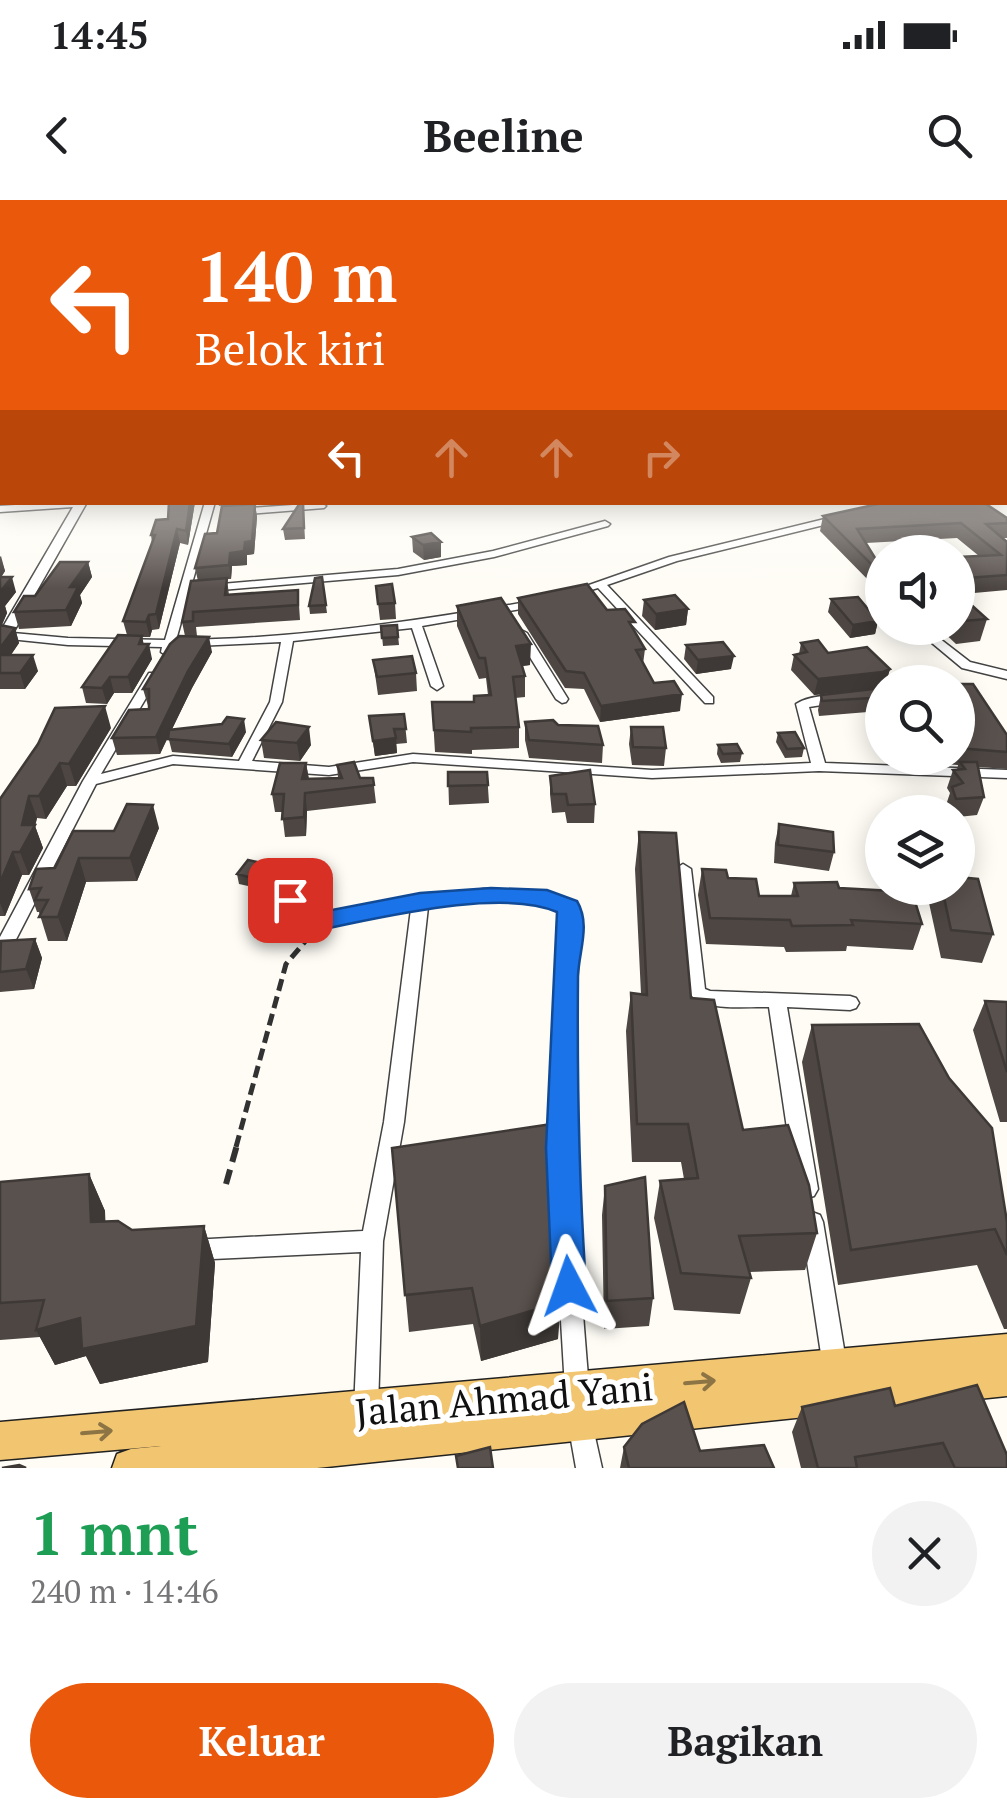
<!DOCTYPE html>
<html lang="id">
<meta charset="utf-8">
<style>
body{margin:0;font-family:"PT Serif",serif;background:#f2f2f2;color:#202124;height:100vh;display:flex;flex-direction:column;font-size:38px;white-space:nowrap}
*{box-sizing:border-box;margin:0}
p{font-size:32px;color:#757577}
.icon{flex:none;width:55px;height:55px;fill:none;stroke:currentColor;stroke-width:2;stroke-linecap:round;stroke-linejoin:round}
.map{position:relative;height:1268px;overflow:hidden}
.drawer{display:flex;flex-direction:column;background:#fff;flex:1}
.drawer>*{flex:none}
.guide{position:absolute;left:0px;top:0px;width:1008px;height:305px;box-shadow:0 5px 25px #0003;background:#ea580c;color:#fff;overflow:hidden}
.tools{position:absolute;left:865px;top:335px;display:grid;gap:20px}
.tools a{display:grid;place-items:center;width:110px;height:110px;border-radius:50%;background:#fff;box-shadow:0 5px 25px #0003;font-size:50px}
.pin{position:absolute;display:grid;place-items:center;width:85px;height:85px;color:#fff;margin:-42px;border-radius:20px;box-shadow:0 5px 15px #0006}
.me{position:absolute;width:110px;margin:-55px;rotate:356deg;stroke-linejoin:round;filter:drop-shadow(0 0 8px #0008)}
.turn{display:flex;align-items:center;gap:35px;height:210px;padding:0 30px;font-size:45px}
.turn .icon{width:130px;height:130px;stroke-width:2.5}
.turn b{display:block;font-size:70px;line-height:85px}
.lanes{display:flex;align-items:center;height:95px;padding:0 30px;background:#0003;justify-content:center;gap:50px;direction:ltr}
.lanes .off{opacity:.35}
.round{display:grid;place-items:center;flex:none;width:105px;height:105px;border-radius:52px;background:#f2f2f2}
.summary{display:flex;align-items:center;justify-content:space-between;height:170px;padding:0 30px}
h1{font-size:60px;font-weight:700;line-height:75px;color:#1e9e55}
.primary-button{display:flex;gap:20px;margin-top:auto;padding:20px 30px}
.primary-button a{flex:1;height:115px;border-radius:60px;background:#ea580c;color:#fff;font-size:40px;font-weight:700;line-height:115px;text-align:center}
.primary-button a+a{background:#f2f2f2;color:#202124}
.status{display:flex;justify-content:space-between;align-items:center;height:70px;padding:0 50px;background:#fff;direction:ltr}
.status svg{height:28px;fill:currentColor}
header{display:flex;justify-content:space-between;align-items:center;height:130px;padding:0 30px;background:#fff;font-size:45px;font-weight:700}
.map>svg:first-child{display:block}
</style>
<div class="status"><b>14:45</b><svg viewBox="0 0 49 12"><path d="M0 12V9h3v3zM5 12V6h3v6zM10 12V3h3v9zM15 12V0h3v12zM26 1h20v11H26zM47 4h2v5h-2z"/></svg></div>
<header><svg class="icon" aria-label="back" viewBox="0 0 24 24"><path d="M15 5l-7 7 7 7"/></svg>Beeline<svg class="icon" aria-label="search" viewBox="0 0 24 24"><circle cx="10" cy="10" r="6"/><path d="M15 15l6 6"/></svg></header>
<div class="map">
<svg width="1007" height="1268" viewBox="0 0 1007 1268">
<rect width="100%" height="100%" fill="#fefcf5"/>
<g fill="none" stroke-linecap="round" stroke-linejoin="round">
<g stroke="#434343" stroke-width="3">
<path id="street" d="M60,302L86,304L13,433L68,438L165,440L205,302H215L176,440C298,439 418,421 538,400L544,403L538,406L422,426L443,486L437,490L431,486L412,428L293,441L282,502L252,561L329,567L413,554L652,570L811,563L796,504C806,497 833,492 843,499L841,502L809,507L825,563L1007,570V578L819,571L652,578L413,562L329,575L173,564L96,584L9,753L6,757L0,759V737L83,581L149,473H157L159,476L101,574L173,556L239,561L270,502L281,442L174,447L171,455L167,456L161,452L162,447L68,445L0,438V432L73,307L0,312V306Z
M321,303L326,306L324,308L236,315L231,312L236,309Z
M841,315L844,316V320L677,361L607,385L713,497V503H705L598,388L574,395L569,392L669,357Z
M605,321L610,324L608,326L494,357L398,375L210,391L205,388L210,385L398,369L493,351Z
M875,397L882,400V407L871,402V398Z
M914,428H926L970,462L1007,471V479L962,468Z
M521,430L527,433L568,499L566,502L562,503L556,499L515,433Z
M683,664L691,669L705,789L710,791L850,796L856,798L859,803L856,808L850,810L787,807L818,989L814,996L807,998L800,996L796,989L769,807C744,806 706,813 688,792L675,669Z
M484,689C516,689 543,691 574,702L578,714C581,768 573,821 573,875C573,979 580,1084 589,1188L586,1197L577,1200L568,1197L565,1188L557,1053L553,918L555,828L562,728L561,709C518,694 471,700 428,707L404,922L383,1041L378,1209L375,1218L366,1221L357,1218L354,1209L361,1052L191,1060L183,1057L180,1050L183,1043L191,1040L363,1031L384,922L411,709L324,726L284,704L282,700L284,696H296L326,714L420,697Z
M812,1012L820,1015L823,1022L847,1167L844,1176L835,1179L826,1176L823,1167L801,1022L804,1015Z
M581,1210L590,1214L602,1268H576L568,1223L572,1214Z"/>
</g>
<g stroke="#212121" stroke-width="3">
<path id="primary" d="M1007,1134V1196L317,1268H112L117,1254L131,1249L161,1246L0,1260V1222Z"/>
</g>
<path stroke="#323232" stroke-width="5" stroke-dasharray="12 6" stroke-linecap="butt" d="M236,947L286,764L314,731"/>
<path stroke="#323232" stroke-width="6" stroke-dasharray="15 8" stroke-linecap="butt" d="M226,984L237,945"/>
<use href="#street" fill="#fff" fill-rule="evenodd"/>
<use href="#primary" fill="#f2c671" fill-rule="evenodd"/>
</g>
<path fill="#4d4642" d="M195,302L188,345L180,343L159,429L152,430L150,437H142L143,444L152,459L132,493H114L107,504L86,503L82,487L127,435L123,421L152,343L151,335L168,319Z
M218,302H259L219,306Z
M303,303L305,339L285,340L283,329Z
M255,304L257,317L254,354L247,355V365L232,366L231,379H227L229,395L298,390L300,420L196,427L197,436L212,452L192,488L172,529L246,532L232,557L172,552L168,536L160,554L117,555L112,538L149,509L143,489L185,436L182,422L198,381L195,368L217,333Z
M823,316L1007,318V338H1003L1007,342V390L963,394L958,387V357L979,356L957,338L866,343L882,369L879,386L876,388L820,331Z
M412,337L441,357L424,360L413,352Z
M0,356L5,371L1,377L16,392L5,406L7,413L2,425L15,428L19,443L11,455L38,471L25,489H0Z
M88,362L92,377L80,395L82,403L71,426L19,429L14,412L35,396Z
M322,377L327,413L310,414L309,406Z
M376,386L395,403L396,419L380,420Z
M958,393L987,419L980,441L956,444L939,428H958Z
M518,398L607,410L634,431L645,449L643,464L654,483L680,511L600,522L584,489L565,488L518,414Z
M831,399L878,421L875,434L850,438L828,412Z
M644,400L688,409L686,425L655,430L642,416Z
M457,406L530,465L522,466L525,476V497L515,498L519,527V548L472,550V554L435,552L432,502H474L488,495L486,478L479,479L457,426Z
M397,425L399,445L383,446L381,426Z
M801,443L828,453L890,469L886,482H882V486L879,488L814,495L791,470L794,455L799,454Z
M686,445L731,469L696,474L684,459Z
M373,460L416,473L417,491L378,495Z
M958,484L1007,535V569L978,567L984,597L977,615L958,617V612H948L946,605L950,593L947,588L953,570H957L958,565L943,564L939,558H958Z
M882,488V528H875L868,512L819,516L818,510L821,495Z
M404,514L407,543L396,544L397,553L375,556L369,516Z
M525,522L558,525L603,545L602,563L529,558L525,540Z
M631,527L666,548L664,566L632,565L629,544Z
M111,528L76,586H67L46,619L37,618L35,626L43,648L29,675H22L5,716H0V599Z
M778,533L804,548L802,557L785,558L776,542Z
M261,540L311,545L300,561L264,558Z
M718,545L742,553L740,562L721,563L717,554Z
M306,563L309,579L338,578L337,565L360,578H373L376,603L307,611L306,636L285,637L282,612H275L272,594Z
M448,572H487L489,603L449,605Z
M550,576L595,604L594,623H567L565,612L552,613L550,594Z
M779,624L834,652L829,671L774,663L775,643Z
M159,628L137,681L86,682L67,741H48L39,712H37L29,689L55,668L114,631Z
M639,632L691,798L743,930L817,1033L805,1070L749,1072L751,1078L740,1114L674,1110L654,1018L660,981L684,979L681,962H632L626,831L631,793L641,794L635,669Z
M702,669L728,678L759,696H791L794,683L839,688L922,724L913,750L847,746L846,751L786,752L784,747L706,744L698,695Z
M237,674L273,675L262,689L239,684Z
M934,688H958L993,734L982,763L941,758L929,703Z
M35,739L42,758L34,789L0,792V744Z
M985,801L1007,802V922H1000L973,830Z
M812,825L1007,1022V1129H1004L977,1065L838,1085L802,862Z
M392,948L558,1139L481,1161L473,1124L409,1132Z
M89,974L105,1011V1022L132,1030L204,1026L215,1063L208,1162L100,1184L86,1156L55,1165L40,1137L0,1140V982Z
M605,986L653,1098L649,1126L604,1129L602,1015Z
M895,1206L1007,1268H801L792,1232L802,1207Z
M624,1247L700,1251L774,1268H620Z"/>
<path fill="#3e3936" d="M2,220V237L0,241V224Z
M0,289H2V302H6L0,303Z
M190,302H195L188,345L186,331Z
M255,304L257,317L254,354L247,355V365L232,366L231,379L229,365L230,353L245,342Z
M177,329L180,343L159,429L156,414Z
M441,342V357L424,360L423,345Z
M1,356L5,371L0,379V357Z
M88,362L92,377L80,395L82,403L71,426L66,410L70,387Z
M882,370L879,386L876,388L879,372Z
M12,377L16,392L5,406L7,413L0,429V392Z
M688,409L686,425L655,430L656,414Z
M149,415L152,430L150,437L146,422Z
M878,421L875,434L850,438L853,425Z
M15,428L19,443L0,470V448Z
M142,436L145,450L149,444L152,459L132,493L128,477Z
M209,437L212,452L192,488L160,554L156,537L188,471Z
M531,444L530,465L515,467L516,446Z
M33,455L38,471L25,489L20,473Z
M734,456L731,469L696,474L698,460Z
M890,469L886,482H882V486L879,488L814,495L818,479Z
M110,477L114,493L107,504L102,488Z
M682,494L680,511L600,522L601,506Z
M105,506L111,528L76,586L69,564Z
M244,519L246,532L232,557L229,544Z
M309,527L311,545L300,561L297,543Z
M396,538L397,553L375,556L373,541Z
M60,563L67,586L46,619L39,596Z
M306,563L309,581L305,593L307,611L306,636L304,617L302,579Z
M29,596L37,618L35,626L43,648L29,675L20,652L22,625Z
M153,605L159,628L137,681L130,658Z
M13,652L22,675L5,716L0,703V683Z
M79,658L86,682L67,741L58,717Z
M271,665L273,675L262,689L260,680Z
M35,739L42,758L34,789L26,769Z
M89,974L105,1011L107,1059L91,1022Z
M204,1026L215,1063L208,1162L100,1184L86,1156L55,1165L36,1130Z
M561,1102L558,1139L481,1161L480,1126Z"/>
<path fill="#59514d" stroke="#3e3936" stroke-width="2.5" d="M2,255V289H0V260Z
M169,302H190L186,331L177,329L156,414L149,415L146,422L123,421L155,335H151L156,320L168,319Z
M887,302H983L1007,318V323L986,324L1007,342V375L967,378L958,366V357L1001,355L961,323L857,329L882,369L879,372L823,316Z
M300,303H303L304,328L283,329Z
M255,304L252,341L245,342L244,351L230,353L229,365L195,368L205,334L217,333L222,306Z
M431,333L441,342L423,345L412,337Z
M60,362H88L70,387H78L66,410L14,412L24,396H35Z
M0,377H12L0,392Z
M322,377L326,405L309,406L315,378Z
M227,378L225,395L298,390V405L193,412V421L182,422L191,381Z
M392,384L395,403L378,404L376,386Z
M587,384L607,410L625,409L635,422H629L645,449L636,450L654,483L674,481L682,494L601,506L584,473L566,471L518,398Z
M958,393L987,419L963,421L958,416Z
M675,395L688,409L656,414L644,400Z
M858,397L878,421L853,425L831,399Z
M501,398L531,444L516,446L525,476L513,477L519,527L471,528V532L434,530L432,502H474V496L491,495L485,458H479L457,406Z
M0,425L15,428L0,448Z
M397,425L398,437L382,438L381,426Z
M118,435L142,436L139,444H149L128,477H110L102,488L82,487Z
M179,436L209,437L188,471L156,537L112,538L129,510L149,509V489H143L170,444Z
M818,440L828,453L867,447L890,469L883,472L818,479L794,455L807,452L801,443Z
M723,442L734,456L698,460L686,445Z
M0,455H33L20,473H0Z
M412,456L416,473L377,477L373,460Z
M958,484H973L1007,535V552L958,548V511L967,509L958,495Z
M882,488V513H879L871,498L822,501L821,495Z
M105,506L69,564L60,563L39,596H29L22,625H35L20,652H13L0,683V599L38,544L55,508Z
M404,514L406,529H394L396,538L373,541L369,516Z
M227,517L244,519L229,544L168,539L169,530L222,524Z
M553,520L558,525L598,526L603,545L529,540L525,522Z
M276,522L309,527L297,543L261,540Z
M631,527H663L666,548L633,547Z
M795,532L804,548L787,549L778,533Z
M737,544L742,553L723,554L718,545Z
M354,562L360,578H373L374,585L305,593L304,617L282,619L284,594H272L280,563H306L302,579L342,578L337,565Z
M960,562H977L984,597L956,599L952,587L963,583L953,570L965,569Z
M590,570L595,604L568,605L566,594H552L550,576Z
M448,572H487L488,585L448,586Z
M127,604L153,605L130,658H79L58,717H39L48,700H35L41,688L29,689L36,669L55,668L73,631H114Z
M779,624L833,632L834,652L778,645Z
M639,632L676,633L691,798L714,800L743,930L788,925L809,985L817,1033L739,1036L751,1078L681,1073L660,981L698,978L688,924H637L631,793L647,795Z
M248,660L271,665L260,680L237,674Z
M702,669L726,670L728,678L756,679L759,696H798L794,683L837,682L839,688L912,692L922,724L851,720L853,725L792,726L790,720L710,718Z
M958,677L978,679L993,734L951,730L942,688H958Z
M35,739L26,769L0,772L1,741Z
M985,801L1007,802V872Z
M919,824L949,878L992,928L1007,1022V1055L995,1029L851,1050L812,825Z
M552,924L561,1102L480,1126L472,1088L405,1095L392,948Z
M89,974L91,1022L118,1021L132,1030L204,1026L196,1126L82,1149L80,1118L36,1130L44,1100L0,1103V982Z
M645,977L653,1098L607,1101L605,986Z
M977,1185L1007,1255V1268H955L943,1243L855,1257L857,1268H818L802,1207L890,1188L895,1206Z
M684,1202L700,1251L764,1245L774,1268H629L624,1247L642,1224Z
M490,1247L493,1268H458L456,1256Z
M19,1265L26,1268H2Z"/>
<defs><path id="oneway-shaft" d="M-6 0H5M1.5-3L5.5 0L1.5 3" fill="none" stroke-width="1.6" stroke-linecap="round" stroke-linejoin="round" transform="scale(2.5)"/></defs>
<g stroke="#8c7445">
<use href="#oneway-shaft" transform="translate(700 1182) rotate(-5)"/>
<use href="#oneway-shaft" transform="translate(97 1232) rotate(-5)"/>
</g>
<linearGradient id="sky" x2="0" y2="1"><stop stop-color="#96c7ed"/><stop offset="0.54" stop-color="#fffefa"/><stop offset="1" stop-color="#fffefa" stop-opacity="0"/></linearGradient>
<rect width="1007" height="389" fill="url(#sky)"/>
<path fill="#1a73e8" stroke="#114b97" stroke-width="2.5" d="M491,688L547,690L577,701C591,725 579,750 578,776C577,880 579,982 586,1086L581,1098L569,1102L557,1098L552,1086L546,948L557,712C502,688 384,717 324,729L278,700L290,691L327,711L420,693Z"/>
<g text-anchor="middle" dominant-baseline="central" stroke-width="10" stroke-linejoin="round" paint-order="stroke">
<g font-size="38" fill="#101010" stroke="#fff">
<text transform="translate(504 1199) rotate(-5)">Jalan Ahmad Yani</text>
</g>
</g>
</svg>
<div class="tools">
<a><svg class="icon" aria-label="sound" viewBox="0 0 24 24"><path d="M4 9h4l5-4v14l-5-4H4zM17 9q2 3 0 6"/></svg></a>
<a><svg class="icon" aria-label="search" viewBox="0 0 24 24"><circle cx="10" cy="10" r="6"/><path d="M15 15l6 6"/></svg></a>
<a><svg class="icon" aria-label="layers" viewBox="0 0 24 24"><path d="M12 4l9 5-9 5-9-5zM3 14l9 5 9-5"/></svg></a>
</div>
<div class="pin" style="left:290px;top:700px;background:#d93025"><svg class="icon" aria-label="arrive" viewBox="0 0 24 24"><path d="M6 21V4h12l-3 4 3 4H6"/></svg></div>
<svg class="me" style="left:569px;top:1086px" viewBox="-20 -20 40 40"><path d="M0-17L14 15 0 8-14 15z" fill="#1a73e8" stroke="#fff" stroke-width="4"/></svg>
<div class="guide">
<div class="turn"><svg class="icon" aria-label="left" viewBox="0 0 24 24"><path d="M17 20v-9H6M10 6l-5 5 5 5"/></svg><div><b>140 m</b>Belok kiri</div></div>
<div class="lanes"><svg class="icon" aria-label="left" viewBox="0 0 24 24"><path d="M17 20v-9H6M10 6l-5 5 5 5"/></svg><svg class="icon off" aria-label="ahead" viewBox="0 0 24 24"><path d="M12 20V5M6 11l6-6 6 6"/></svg><svg class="icon off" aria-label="ahead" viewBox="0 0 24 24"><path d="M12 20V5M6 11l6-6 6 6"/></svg><svg class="icon off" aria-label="right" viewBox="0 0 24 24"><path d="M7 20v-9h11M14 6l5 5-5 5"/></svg></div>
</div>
</div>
<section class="drawer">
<div class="summary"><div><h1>1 mnt</h1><p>240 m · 14:46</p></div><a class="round"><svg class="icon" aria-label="close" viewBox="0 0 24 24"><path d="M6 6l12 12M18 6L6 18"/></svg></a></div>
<div class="primary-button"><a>Keluar</a><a>Bagikan</a></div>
</section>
